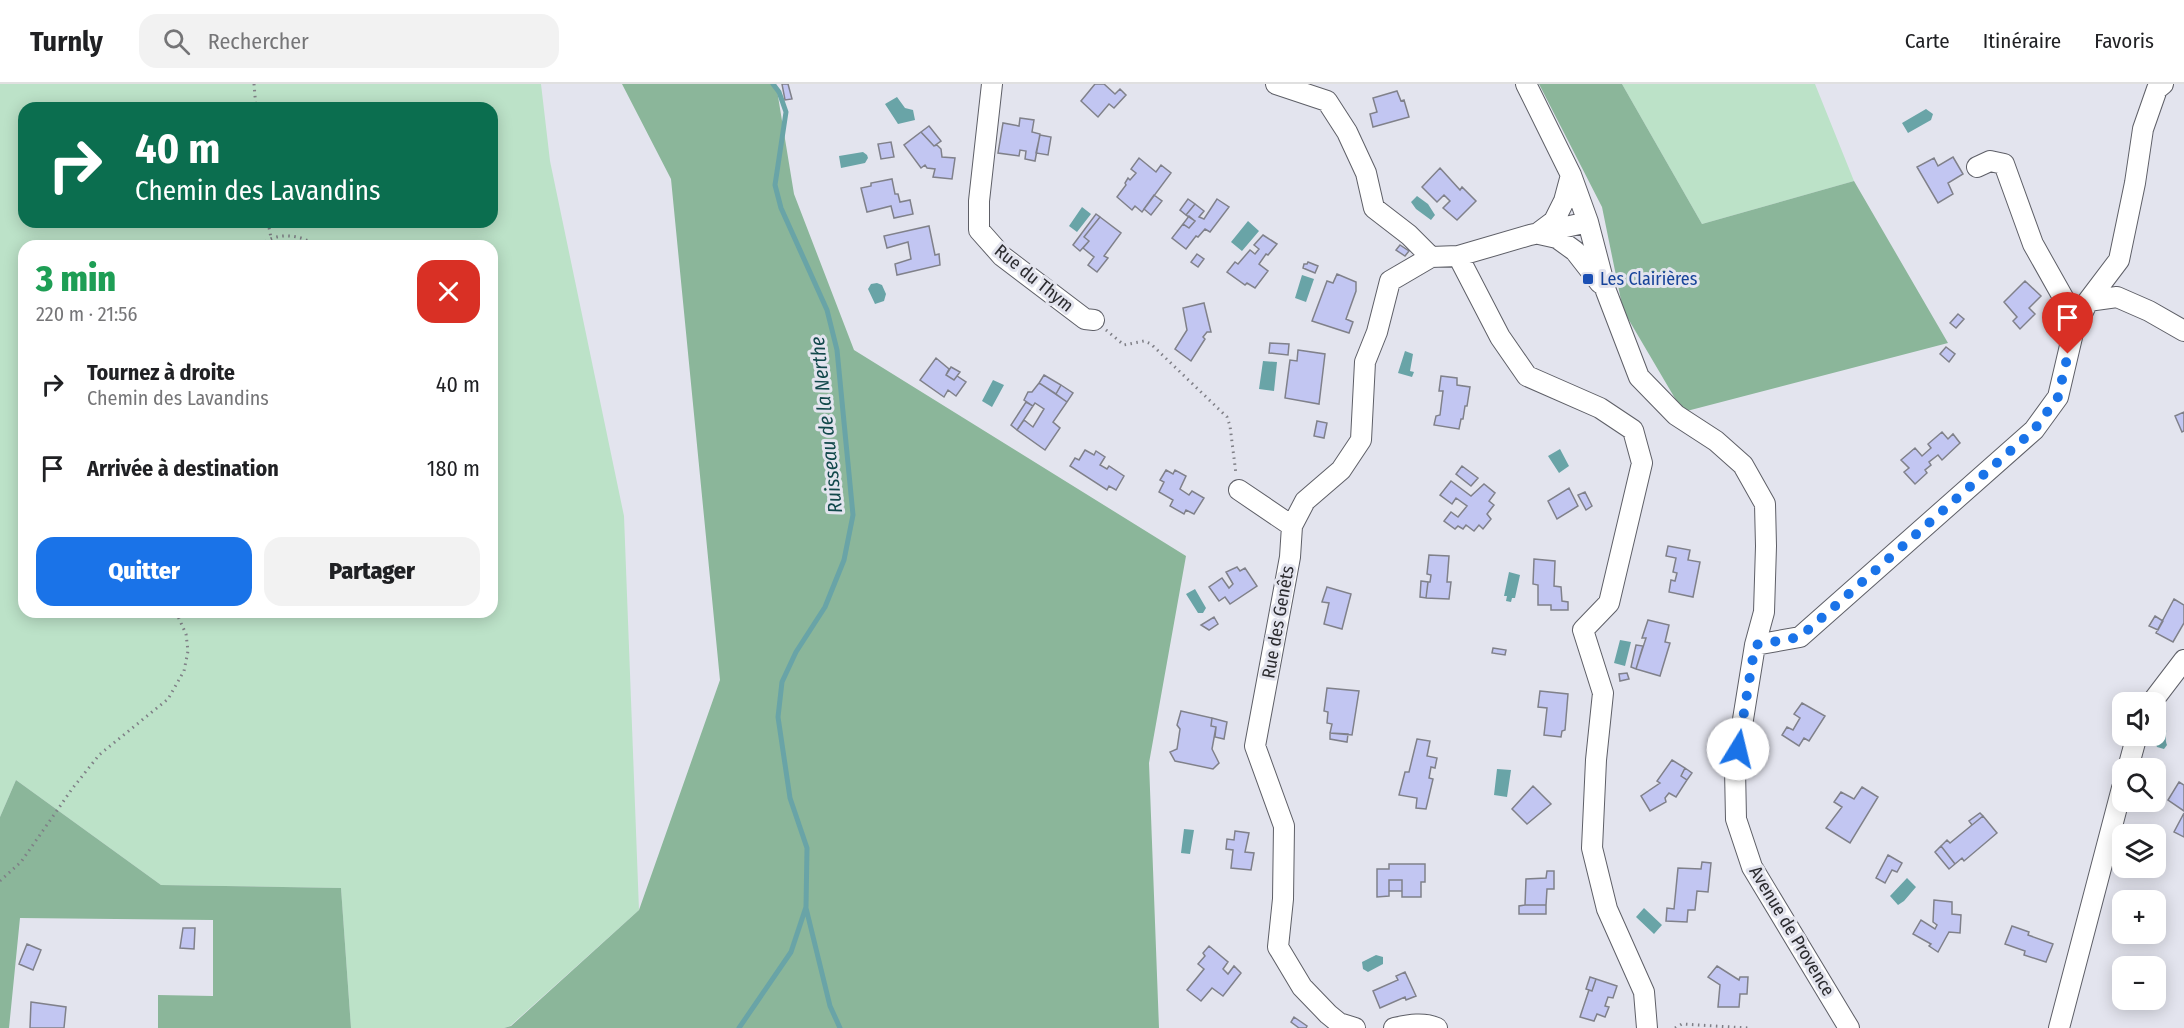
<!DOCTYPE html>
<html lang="fr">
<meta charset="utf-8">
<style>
body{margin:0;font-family:"Fira Sans Condensed",sans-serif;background:#f2f2f2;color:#202124;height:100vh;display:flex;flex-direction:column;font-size:22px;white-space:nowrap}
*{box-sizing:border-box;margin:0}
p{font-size:20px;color:#757577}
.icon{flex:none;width:33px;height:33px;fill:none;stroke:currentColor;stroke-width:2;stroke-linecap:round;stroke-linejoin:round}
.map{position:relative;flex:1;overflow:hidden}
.sheet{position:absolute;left:18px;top:156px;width:480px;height:378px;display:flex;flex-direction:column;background:#fff;border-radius:18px;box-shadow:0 3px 15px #0003}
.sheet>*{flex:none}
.hud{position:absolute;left:18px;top:18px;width:480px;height:126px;border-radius:18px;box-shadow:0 3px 15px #0003;background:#0b6e4f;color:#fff;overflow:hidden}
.fabs{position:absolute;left:2112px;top:608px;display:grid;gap:12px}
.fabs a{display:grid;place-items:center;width:54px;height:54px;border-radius:12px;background:#fff;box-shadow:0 3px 15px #0003;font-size:30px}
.pin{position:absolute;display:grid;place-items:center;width:51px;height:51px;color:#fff;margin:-62px -26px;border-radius:50% 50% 50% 0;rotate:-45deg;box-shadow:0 0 6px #0007}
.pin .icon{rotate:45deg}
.me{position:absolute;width:66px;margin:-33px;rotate:9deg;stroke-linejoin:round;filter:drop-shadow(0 0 4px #0008)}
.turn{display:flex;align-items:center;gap:21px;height:126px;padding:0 18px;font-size:27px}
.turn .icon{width:78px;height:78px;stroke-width:2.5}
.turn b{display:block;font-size:42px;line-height:51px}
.round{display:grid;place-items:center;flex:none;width:63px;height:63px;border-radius:18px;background:#f2f2f2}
.head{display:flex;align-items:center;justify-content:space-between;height:102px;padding:0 18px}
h1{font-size:36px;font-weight:800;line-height:45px;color:#1e9e55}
.button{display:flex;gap:12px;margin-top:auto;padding:12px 18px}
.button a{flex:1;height:69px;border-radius:18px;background:#1a73e8;color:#fff;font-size:24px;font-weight:800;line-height:69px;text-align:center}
.button a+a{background:#f2f2f2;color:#202124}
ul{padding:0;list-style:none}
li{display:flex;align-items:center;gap:18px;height:84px;padding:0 18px}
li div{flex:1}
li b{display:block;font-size:22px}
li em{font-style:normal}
header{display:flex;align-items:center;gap:36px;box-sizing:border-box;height:84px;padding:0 30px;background:#fff;border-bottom:2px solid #e0e0e0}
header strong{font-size:28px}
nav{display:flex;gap:33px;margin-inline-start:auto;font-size:21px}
.search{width:420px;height:54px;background:#f2f2f2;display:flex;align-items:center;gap:15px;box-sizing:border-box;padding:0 21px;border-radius:18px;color:#757577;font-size:22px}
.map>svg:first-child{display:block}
</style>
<header>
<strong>Turnly</strong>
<div class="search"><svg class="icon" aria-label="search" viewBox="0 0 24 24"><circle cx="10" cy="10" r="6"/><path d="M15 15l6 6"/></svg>Rechercher</div>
<nav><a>Carte</a><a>Itinéraire</a><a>Favoris</a></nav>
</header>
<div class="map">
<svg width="2184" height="944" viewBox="0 0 2184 944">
<rect width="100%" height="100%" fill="#e3e4ee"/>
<path fill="#bce2c8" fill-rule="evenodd" d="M0,0H541L550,77L624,432L639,826L510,942L504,944H351L341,804L161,801L16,696L0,733ZM24,24H492V138H24ZM24,162H492V528H24Z
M1622,0H1815L1854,97L1702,140Z"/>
<path fill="#8bb69a" d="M622,0H776L794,110L854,266L1186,472L1149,679L1159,944H504L511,942L639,826L720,596L671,95Z
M1539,0H1622L1702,140L1854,97L1948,259L1683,328L1623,226L1602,123Z
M16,696L161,801L341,804L351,944H158V911L213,912V836L20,834L9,944H0V733Z"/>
<path fill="#69a4a7" d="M897,13L905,24L913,26L915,36L898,40L885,20Z
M1926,25L1933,30L1931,36L1908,49L1902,39Z
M863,68L867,71L868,74L865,79L841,84L839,72Z
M1417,112L1428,120L1435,131L1431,136L1416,125L1411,118Z
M1082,123L1091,130L1077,148L1069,142Z
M1248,137L1259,147L1242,167L1231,158Z
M1302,191L1314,195L1306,218L1295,214Z
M877,199L882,201L886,210L884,217L875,220L868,205L871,200Z
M1405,267L1413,270L1410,287L1414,288L1412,293L1398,289Z
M1263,277L1277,278L1274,307L1259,305Z
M993,296L1004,301L992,323L982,317Z
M1560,365L1569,382L1559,389L1548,372Z
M1509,488L1520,491L1515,514H1512L1511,518L1506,517L1507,512H1504Z
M1195,505L1206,524L1203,529H1198L1186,510Z
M1620,556L1631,558L1625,582L1614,579Z
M2160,637C2171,642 2163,652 2167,661L2164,665L2157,663L2152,651H2156V638Z
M1497,685L1511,686L1507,713L1494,711Z
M1184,745L1194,746L1190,770L1181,769Z
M1907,794L1916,803L1904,817L1898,821L1890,812Z
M1644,824L1662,841L1654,850L1636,833Z
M1376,871L1383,873V880L1368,888L1363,885L1362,878Z"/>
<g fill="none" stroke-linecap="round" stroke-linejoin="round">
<path stroke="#69a4a7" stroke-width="5" d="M806,824L830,922L840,944
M739,944L791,868L806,823L807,764L790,714L778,633L782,598L796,568L825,523L844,476L853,431L837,266L827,226L781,124L775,101L786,28L779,8L773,0"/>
</g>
<path fill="#c2c6f2" stroke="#80818a" stroke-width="1.5" d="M782,0H788L792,15L785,16Z
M1095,0H1104L1115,10L1120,5L1126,11L1114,24L1109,20L1098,33L1081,17Z
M1397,7L1401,17L1404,16L1409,33L1373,43L1370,30L1377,28L1373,14Z
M1020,34L1034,36L1032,48L1040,50L1035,77L1025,75L1026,67L1020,66L1019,72L998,69L1003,39L1019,42Z
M929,42L941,57L934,62L921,48Z
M921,48L934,62L937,61L941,65L942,73L955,74L952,95L933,93L935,85L927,84L925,81L921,84L904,61Z
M1040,51L1051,53L1048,71L1036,69Z
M891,58L894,73L881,75L878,60Z
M1953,73L1963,90L1948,99L1953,110L1938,119L1917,83L1934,74L1938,82Z
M1139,74L1156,88L1161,81L1171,89L1142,128L1135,122L1132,126L1117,113L1126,101L1125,99L1128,94L1130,96L1136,89L1131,85Z
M1440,84L1460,106L1462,103L1476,117L1457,136L1443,124L1450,117L1444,111L1437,118L1422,103Z
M892,95L895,110H898L900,118L910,116L913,130L894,134L891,122L867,128L861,104L871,102V99Z
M1154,111L1162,117L1151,131L1144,125Z
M1188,115L1195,120L1186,131L1180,126Z
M1217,115L1229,123L1210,148L1205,145L1198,153L1196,152L1186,165L1172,154L1183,140L1189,144L1195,137L1186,131L1195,120L1204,127L1199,133L1204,135Z
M1096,130L1100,133L1084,153L1089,157L1080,167L1073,161Z
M1189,132L1195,137L1189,144L1183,140Z
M1100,133L1121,149L1104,172L1108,174L1097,188L1088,181L1094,173L1083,164L1089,157L1084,153Z
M929,142L935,171L939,170L940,181L897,191L895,180L911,175L908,158L887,164L884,152Z
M1263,151L1277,160L1268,171L1266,170L1259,180L1268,187L1255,204L1247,199L1245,201L1227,188L1235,178L1238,180L1250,166L1255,170L1259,165L1254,161Z
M1400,161L1409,167L1405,172L1396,166Z
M1197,170L1204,175L1198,183L1191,178Z
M1308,178L1318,182L1315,189L1303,184L1304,180H1307Z
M1337,190L1356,198V207L1346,235L1353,238L1349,249L1312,237L1327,197L1333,199Z
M2025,197L2041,212L2029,224L2035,230L2020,245L2013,237L2017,233L2004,218Z
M1204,219L1211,248H1207L1203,253L1205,255L1191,277L1175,265L1187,246L1183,224Z
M1958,230L1964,235L1956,244L1950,239Z
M1270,259L1289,260L1288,271L1269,269Z
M1946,263L1955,270L1949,278L1940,270Z
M1298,266L1325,270L1319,320L1285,314L1290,276L1297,277Z
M936,274L949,285L946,291L954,296L957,292L966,298L956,312L948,306L944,313L920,296Z
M951,283L960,288L954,296L946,291Z
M1044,291L1061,301L1056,310L1039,299Z
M1441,292L1457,294V301L1470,303L1467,322H1465L1463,335H1461L1459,345L1434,341L1436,332L1440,331L1443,307H1439Z
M1039,299L1067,318L1053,338L1060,344L1045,366L1017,346L1024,336L1033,343L1044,325L1035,319L1033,322L1024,316L1028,308H1032Z
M1061,301L1073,309L1067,318L1056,310Z
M1026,318L1033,322L1017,346L1011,341Z
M2184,328V347L2182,348L2175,332Z
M1317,337L1327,339L1324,354L1314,352Z
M1942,348L1948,355L1953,350L1960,359L1942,376L1938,371L1929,378L1931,381L1925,386L1927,389L1915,400L1904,388L1909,384L1901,376L1915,364L1922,372L1931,364L1928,360Z
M1085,366L1094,371L1096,367L1105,373L1100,381L1107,385L1109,382L1124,392L1116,406L1109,402L1107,406L1070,382L1075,374L1079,376Z
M1462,382L1478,394L1471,402L1456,390Z
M1166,386L1173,390L1175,386L1186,392L1180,405L1189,411L1192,407L1204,414L1194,430L1186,426L1184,430L1170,422L1173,416L1159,408L1164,398L1160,396Z
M1451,397L1471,412L1484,400L1495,409L1489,417L1494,421L1487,430L1491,435L1483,445L1479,441L1474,447L1466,441L1463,445L1458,442L1455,445L1444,437L1451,428L1458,433L1467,422L1456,414L1452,420L1440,411Z
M1569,404L1578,422L1557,435L1548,417Z
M1585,408L1592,422L1586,426L1578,411Z
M1668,462L1690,466L1688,476L1700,478L1693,513L1669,508L1671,496L1675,497L1677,489L1673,488L1676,474L1666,472Z
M1429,471L1449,472L1447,498H1451L1449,515L1426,514L1428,498H1430L1431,491L1427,490Z
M1534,475L1555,477L1554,502L1561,503L1562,517L1568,518V526H1551V521H1538V501L1533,500Z
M1237,483L1240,487L1245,484L1257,502L1230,520L1225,513L1219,517L1209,503L1222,494L1229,504L1233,500L1226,488Z
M1421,497L1428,498L1426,514L1420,513Z
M1327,503L1351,510L1342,545L1324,540L1329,519L1322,518Z
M2174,515L2184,521V539L2173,558L2156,549Z
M2155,532L2163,537L2158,546L2149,542Z
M1214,533L1218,540L1209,546L1201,541Z
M1648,536L1669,541L1665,558L1670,559L1660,592L1636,585L1646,554H1642Z
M1636,561L1643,562L1636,585L1631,583Z
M1493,564L1506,566L1505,571L1492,569Z
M1627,589L1629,595L1620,597L1619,590Z
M1327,604L1359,607L1352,651L1330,649L1332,640L1327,639L1328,628L1324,627Z
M1540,607L1568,610L1565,646L1562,647L1561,653L1544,651L1547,624L1538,623Z
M1802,619L1825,632L1809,657L1804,654L1799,662L1782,651L1787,643L1793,646L1800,634L1794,630Z
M1181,627L1212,634L1211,642L1216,643L1212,665L1219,679L1213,685L1175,677L1170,668L1177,665L1180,645L1177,641Z
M1212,634L1227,638L1224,655L1215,653L1216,643L1211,642Z
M1330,649L1348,650L1347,658L1330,655Z
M1417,655L1430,657L1427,672L1437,674L1435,684L1431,683L1429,694L1433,695L1426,725L1416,724L1417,714L1399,711L1405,688H1409Z
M1672,676L1685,684L1681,692L1687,696L1676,713L1669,709L1665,714L1666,718L1650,727L1641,712L1660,699L1657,697Z
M1685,684L1692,689L1687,696L1681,692Z
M2179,698L2184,701V727L2168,716Z
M1533,702L1551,720L1527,740L1512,725Z
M1862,703L1878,713L1850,759L1826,744L1842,723L1834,718L1841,708L1854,715Z
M1980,729L1983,732L1972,741L1969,737Z
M2184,729V753L2174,748Z
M1983,732L1997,749L1964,777L1962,774L1955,780L1941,762L1947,756L1950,759Z
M1235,747L1249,749L1245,768L1254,769L1251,786L1231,784L1233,766L1226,765L1227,755L1234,756Z
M1941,762L1955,780L1949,785L1935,768Z
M1888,771L1902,779L1897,788L1892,786L1885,799L1876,794Z
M1702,778L1711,779L1708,808L1697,807L1695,826H1688L1687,838L1666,837L1667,824L1674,825L1678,784L1701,785Z
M1389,780H1425V798H1421V813H1402V796H1389V812L1377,813V785H1389Z
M1547,787H1554V805H1547L1546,821H1525L1526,795L1546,794Z
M1389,796H1402V807H1389Z
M1934,816L1952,818V830L1961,831L1960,849L1949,848L1938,868L1929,862L1931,860L1913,850L1921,836L1935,845L1937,841L1933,838Z
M1525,821H1546V830H1519V822Z
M2012,842L2029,848L2028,851L2053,860L2046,878L2024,871L2025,867L2005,860Z
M183,844H195L194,865L180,864Z
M27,860L41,866L33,886L19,880Z
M1209,862L1228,878L1223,885L1228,890L1234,882L1241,889L1223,912L1212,904L1201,917L1187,906L1204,885L1198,880L1205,872L1203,869Z
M1717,882L1739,896L1740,893H1748L1747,910H1740L1739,923H1718L1720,901L1708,893Z
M1405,888L1416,912L1406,916L1405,913L1380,924L1373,907L1398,896L1396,892Z
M1590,893L1596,895L1592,907L1586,905Z
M1596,895L1617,902L1613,914L1608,913L1605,922L1609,923L1605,933L1597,930L1594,937L1580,933L1589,906L1592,907Z
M31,918L66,923L64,944H30Z
M1294,933L1307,942L1306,944H1299L1291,938Z"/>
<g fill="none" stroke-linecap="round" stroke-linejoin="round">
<g stroke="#5e5f67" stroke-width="22">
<path id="minor" d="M992,0L979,117V146L1002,172L1085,235L1094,236
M1276,0L1327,17L1347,48L1366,89L1374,124L1409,151L1431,173
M1526,0L1571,91L1588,138L1606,207L1639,293L1676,331L1716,357L1743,381L1765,420L1766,462L1764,528L1755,561L1735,685L1736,735L1752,783L1849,944
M1977,83L1990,77L2004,80L2033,160L2078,240
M1538,149L1554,137L1564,117L1571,91
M1539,150L1557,154L1575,167L1600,199
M1458,172L1500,253L1527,292L1600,324L1633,346L1642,379L1609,519L1583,546L1603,609L1596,676L1592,764L1607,825L1644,908L1647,944
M2088,217L2117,213L2149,227L2184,247
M1239,406L1292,442
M1755,561L1800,553L2034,346L2058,313L2073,249L2088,217L2119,176L2135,99L2143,45L2157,5L2163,0
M2152,618L2184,576
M2128,684L2137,651
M1355,944L1339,939L1328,930L1302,903L1278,863L1283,815L1284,742L1255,662L1290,473L1292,442L1305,417L1341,386L1361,356L1365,278L1377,248L1390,197L1431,173L1458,172L1530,151L1588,138
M1394,944C1409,941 1423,938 1437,944
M2059,944L2122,704"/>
</g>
<path stroke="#7f7f86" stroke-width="3" stroke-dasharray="1.5 4.5" stroke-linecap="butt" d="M254,0L256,24
M268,138L271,154
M261,162C274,147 302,150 316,162
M1106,246L1124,261L1144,257L1151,260L1227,333L1230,342L1236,390
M0,797L21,778L72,705L99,671L168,615L184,587L188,567L186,550L176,528
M1675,944L1682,940L1748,944"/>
<use href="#minor" stroke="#fff" stroke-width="20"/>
</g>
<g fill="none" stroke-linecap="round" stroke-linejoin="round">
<path stroke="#1a73e8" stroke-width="10" stroke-dasharray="0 18" d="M1738,665L1755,561L1800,553L2034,346L2058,313L2068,270"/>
</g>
<rect fill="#1a4fb4" stroke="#e3e4ee" stroke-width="2" x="1582" y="189" width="12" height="12" rx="3"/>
<g text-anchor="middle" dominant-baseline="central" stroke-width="6" stroke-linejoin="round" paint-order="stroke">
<g font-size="18" fill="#2b2b2f" stroke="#e3e4ee">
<text transform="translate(1034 194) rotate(39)">Rue du Thym</text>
<text transform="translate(1278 538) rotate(-80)">Rue des Genêts</text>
<text transform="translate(1792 847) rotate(59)">Avenue de Provence</text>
</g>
<g font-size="18" fill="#164399" stroke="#e3e4ee" text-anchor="start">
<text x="1600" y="195">Les Clairières</text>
</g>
<g font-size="20" font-style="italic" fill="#12484b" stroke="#e3e4ee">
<text transform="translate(826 341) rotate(-96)">Ruisseau de la Nerthe</text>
</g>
</g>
</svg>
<div class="fabs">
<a><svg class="icon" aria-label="sound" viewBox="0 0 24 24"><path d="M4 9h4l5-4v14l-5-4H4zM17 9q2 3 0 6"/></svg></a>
<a><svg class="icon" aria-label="search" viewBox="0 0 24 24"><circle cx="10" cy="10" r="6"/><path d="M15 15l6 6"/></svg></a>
<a><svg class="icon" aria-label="layers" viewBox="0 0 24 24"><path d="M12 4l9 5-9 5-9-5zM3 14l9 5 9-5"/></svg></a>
<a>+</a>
<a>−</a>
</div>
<div class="pin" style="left:2068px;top:270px;background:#d93025"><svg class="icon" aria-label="arrive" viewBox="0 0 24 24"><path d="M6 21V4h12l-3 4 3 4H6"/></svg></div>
<svg class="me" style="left:1738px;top:665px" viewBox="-20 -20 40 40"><circle r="19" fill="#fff"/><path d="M0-13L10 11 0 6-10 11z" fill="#1a73e8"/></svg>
<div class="hud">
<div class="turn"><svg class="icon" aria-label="right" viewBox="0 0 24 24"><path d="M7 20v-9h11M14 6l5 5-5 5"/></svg><div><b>40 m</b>Chemin des Lavandins</div></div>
</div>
<section class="sheet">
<div class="head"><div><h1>3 min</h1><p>220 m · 21:56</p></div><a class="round" style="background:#d93025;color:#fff"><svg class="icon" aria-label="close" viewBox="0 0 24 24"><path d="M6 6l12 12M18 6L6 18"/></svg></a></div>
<ul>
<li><svg class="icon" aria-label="right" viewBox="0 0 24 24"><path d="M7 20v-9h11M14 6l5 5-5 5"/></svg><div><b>Tournez à droite</b><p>Chemin des Lavandins</p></div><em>40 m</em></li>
<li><svg class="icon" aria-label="arrive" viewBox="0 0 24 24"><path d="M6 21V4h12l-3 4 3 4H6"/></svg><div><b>Arrivée à destination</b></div><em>180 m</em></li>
</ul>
<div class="button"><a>Quitter</a><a>Partager</a></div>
</section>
</div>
